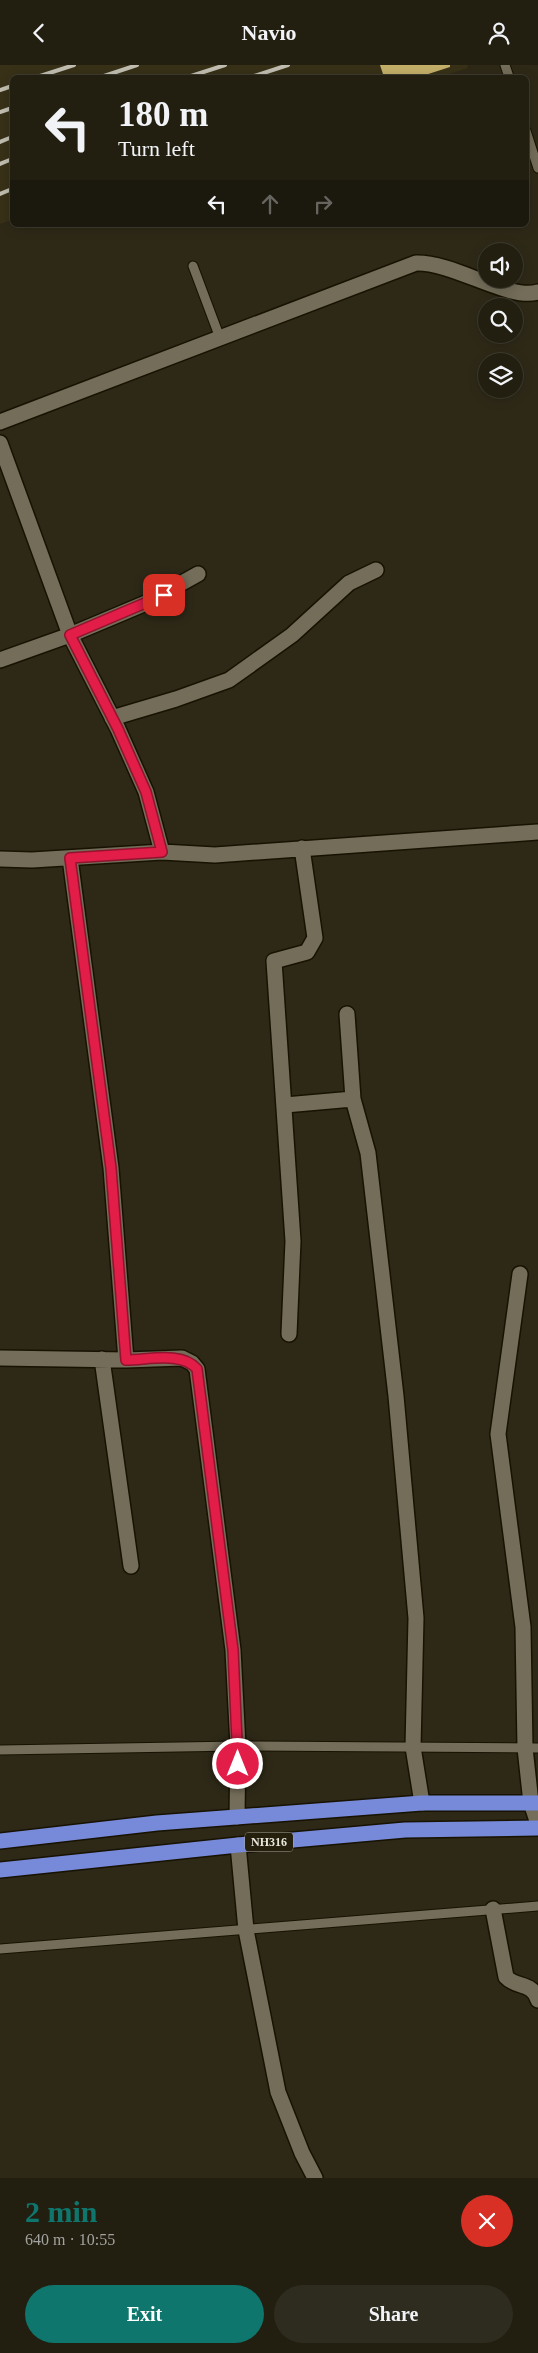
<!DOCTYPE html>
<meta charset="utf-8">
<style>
body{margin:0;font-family:Georgia,serif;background:#2e2c1f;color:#f1f3f6;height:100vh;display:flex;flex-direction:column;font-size:19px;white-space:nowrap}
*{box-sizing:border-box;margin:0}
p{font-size:16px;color:#a2a29f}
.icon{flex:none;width:28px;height:28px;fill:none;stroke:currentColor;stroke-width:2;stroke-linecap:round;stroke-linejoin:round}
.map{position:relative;height:2113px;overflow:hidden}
.sheet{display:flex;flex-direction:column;background:#221f11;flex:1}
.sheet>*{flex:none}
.hud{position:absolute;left:10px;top:10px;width:519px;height:152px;border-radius:8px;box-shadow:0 2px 12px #0003,0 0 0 1px #3f3d31;background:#221f11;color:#f1f3f6;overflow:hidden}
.fabs{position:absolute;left:478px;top:178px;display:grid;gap:10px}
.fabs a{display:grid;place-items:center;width:45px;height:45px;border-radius:50%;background:#221f11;box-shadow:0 2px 12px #0003,0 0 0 1px #3f3d31;font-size:25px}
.pin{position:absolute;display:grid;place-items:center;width:42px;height:42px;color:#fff;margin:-21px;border-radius:10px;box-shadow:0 2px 8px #0006}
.me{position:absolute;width:55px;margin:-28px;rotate:0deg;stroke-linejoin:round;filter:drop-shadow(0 0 4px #0008)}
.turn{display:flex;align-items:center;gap:18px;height:105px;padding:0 25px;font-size:22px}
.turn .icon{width:65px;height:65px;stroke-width:2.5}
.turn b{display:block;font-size:35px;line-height:42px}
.lanes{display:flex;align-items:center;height:48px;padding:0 25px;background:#0003;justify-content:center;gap:25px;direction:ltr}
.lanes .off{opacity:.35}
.round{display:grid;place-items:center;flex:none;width:52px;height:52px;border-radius:26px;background:#2e2c1f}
.headline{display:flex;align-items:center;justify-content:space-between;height:85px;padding:0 25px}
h1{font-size:30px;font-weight:600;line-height:38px;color:#0f766e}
.action{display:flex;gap:10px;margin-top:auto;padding:10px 25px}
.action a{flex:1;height:58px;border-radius:30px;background:#0f766e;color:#fff;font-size:20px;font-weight:600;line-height:58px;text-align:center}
.action a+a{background:#2e2c1f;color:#f1f3f6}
header{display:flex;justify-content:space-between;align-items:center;height:65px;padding:0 25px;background:#221f11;font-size:22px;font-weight:600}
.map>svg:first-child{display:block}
</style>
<header><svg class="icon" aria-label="back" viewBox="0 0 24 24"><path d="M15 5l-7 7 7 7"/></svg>Navio<svg class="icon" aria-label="person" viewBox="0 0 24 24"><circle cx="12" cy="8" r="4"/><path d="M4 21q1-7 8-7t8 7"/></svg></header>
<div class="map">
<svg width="538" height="2113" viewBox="0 0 538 2113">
<rect width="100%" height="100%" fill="#2e2917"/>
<path fill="#383118" d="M0,0H467L468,3L440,12H12V155L0,159Z"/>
<path fill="#c3af68" d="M380,0H450V2L419,12H384Z"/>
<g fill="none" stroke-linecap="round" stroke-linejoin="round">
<g stroke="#171202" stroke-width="11">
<path id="service" d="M505,0L509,12
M526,66L538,103
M193,201L220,273
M0,1685L238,1681L538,1683
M0,1884L538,1841"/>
</g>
<g stroke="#171202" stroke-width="18">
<path id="minor" d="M0,378L70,570L118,664L146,727L162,787
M0,595L70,570L146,538L198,509
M112,653L176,634L229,615L292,570L349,518L376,505
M70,793L111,1103L126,1295
M0,794L32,795L162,787L215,790L538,767
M347,949L353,1034L368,1088L396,1331L416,1553L413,1682L422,1738
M285,1040L353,1034
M520,1209L498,1369L523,1562L525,1683L531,1738L538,1759
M289,1269L293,1176L274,896L307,887L315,873L302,783
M0,1293L126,1295L182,1293L192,1298L197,1304L233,1585L238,1681L237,1752
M102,1294L131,1501
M238,1780L246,1865L278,2027L302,2088L315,2113
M493,1844L506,1912C516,1923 533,1917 538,1935"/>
</g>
<g stroke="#171202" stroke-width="18">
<path id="secondary" d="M0,357L416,198C454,197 509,236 538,227"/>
</g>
<g stroke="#171202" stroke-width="18">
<path id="trunk" d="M0,1776L157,1758L422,1738H538
M0,1805L238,1780L405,1765L538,1763"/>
</g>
<use href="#service" stroke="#736d59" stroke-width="9"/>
<use href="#minor" stroke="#736d59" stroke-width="15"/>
<use href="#secondary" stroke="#736d59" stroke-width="15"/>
<use href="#trunk" stroke="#7789d9" stroke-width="15"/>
<path stroke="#c1beb1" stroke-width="4" d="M37,12L74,0
M101,12L137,0
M188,12L225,0
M251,12L288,0
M0,25L12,21
M0,47L12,43
M0,77L12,72
M0,99L12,94
M0,129L12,124"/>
</g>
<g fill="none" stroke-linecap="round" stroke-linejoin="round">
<g stroke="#92132f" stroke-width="12">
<path id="route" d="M164,530L70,570L118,664L146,727L162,787L70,793L111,1103L126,1295C148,1295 182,1286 197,1304L233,1585L238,1699"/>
</g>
<use href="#route" stroke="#e11d48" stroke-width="9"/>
</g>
<g text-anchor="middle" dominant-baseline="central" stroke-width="5" stroke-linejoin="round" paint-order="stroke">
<rect fill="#25200e" stroke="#aeab9e" stroke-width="1" x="245" y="1767.5" width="48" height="19" rx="4"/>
<g font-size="12" font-weight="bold" fill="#e9e6db">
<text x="269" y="1777">NH316</text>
</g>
</g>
</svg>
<div class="fabs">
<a><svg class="icon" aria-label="sound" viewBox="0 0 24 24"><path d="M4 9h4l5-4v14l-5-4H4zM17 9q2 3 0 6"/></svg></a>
<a><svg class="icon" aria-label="search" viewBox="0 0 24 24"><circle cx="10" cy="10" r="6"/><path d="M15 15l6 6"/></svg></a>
<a><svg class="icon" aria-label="layers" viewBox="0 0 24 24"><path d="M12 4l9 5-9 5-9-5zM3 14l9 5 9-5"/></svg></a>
</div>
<div class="pin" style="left:164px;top:530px;background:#d93025"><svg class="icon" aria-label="arrive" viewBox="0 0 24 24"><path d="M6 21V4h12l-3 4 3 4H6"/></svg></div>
<svg class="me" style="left:238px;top:1699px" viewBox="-20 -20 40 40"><circle r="17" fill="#e11d48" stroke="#fff" stroke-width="3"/><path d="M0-11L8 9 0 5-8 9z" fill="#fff"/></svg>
<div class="hud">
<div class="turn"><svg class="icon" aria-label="left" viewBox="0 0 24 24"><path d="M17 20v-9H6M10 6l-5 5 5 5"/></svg><div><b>180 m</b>Turn left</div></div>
<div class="lanes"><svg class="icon" aria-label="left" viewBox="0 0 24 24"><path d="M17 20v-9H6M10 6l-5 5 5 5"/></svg><svg class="icon off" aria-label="ahead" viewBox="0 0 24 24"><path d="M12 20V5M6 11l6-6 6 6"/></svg><svg class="icon off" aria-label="right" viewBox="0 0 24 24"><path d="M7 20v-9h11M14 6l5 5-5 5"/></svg></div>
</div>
</div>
<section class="sheet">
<div class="headline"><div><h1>2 min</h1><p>640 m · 10:55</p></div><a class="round" style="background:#d93025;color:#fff"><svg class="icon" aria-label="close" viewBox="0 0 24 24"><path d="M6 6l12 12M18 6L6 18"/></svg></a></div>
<div class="action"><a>Exit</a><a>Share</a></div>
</section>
